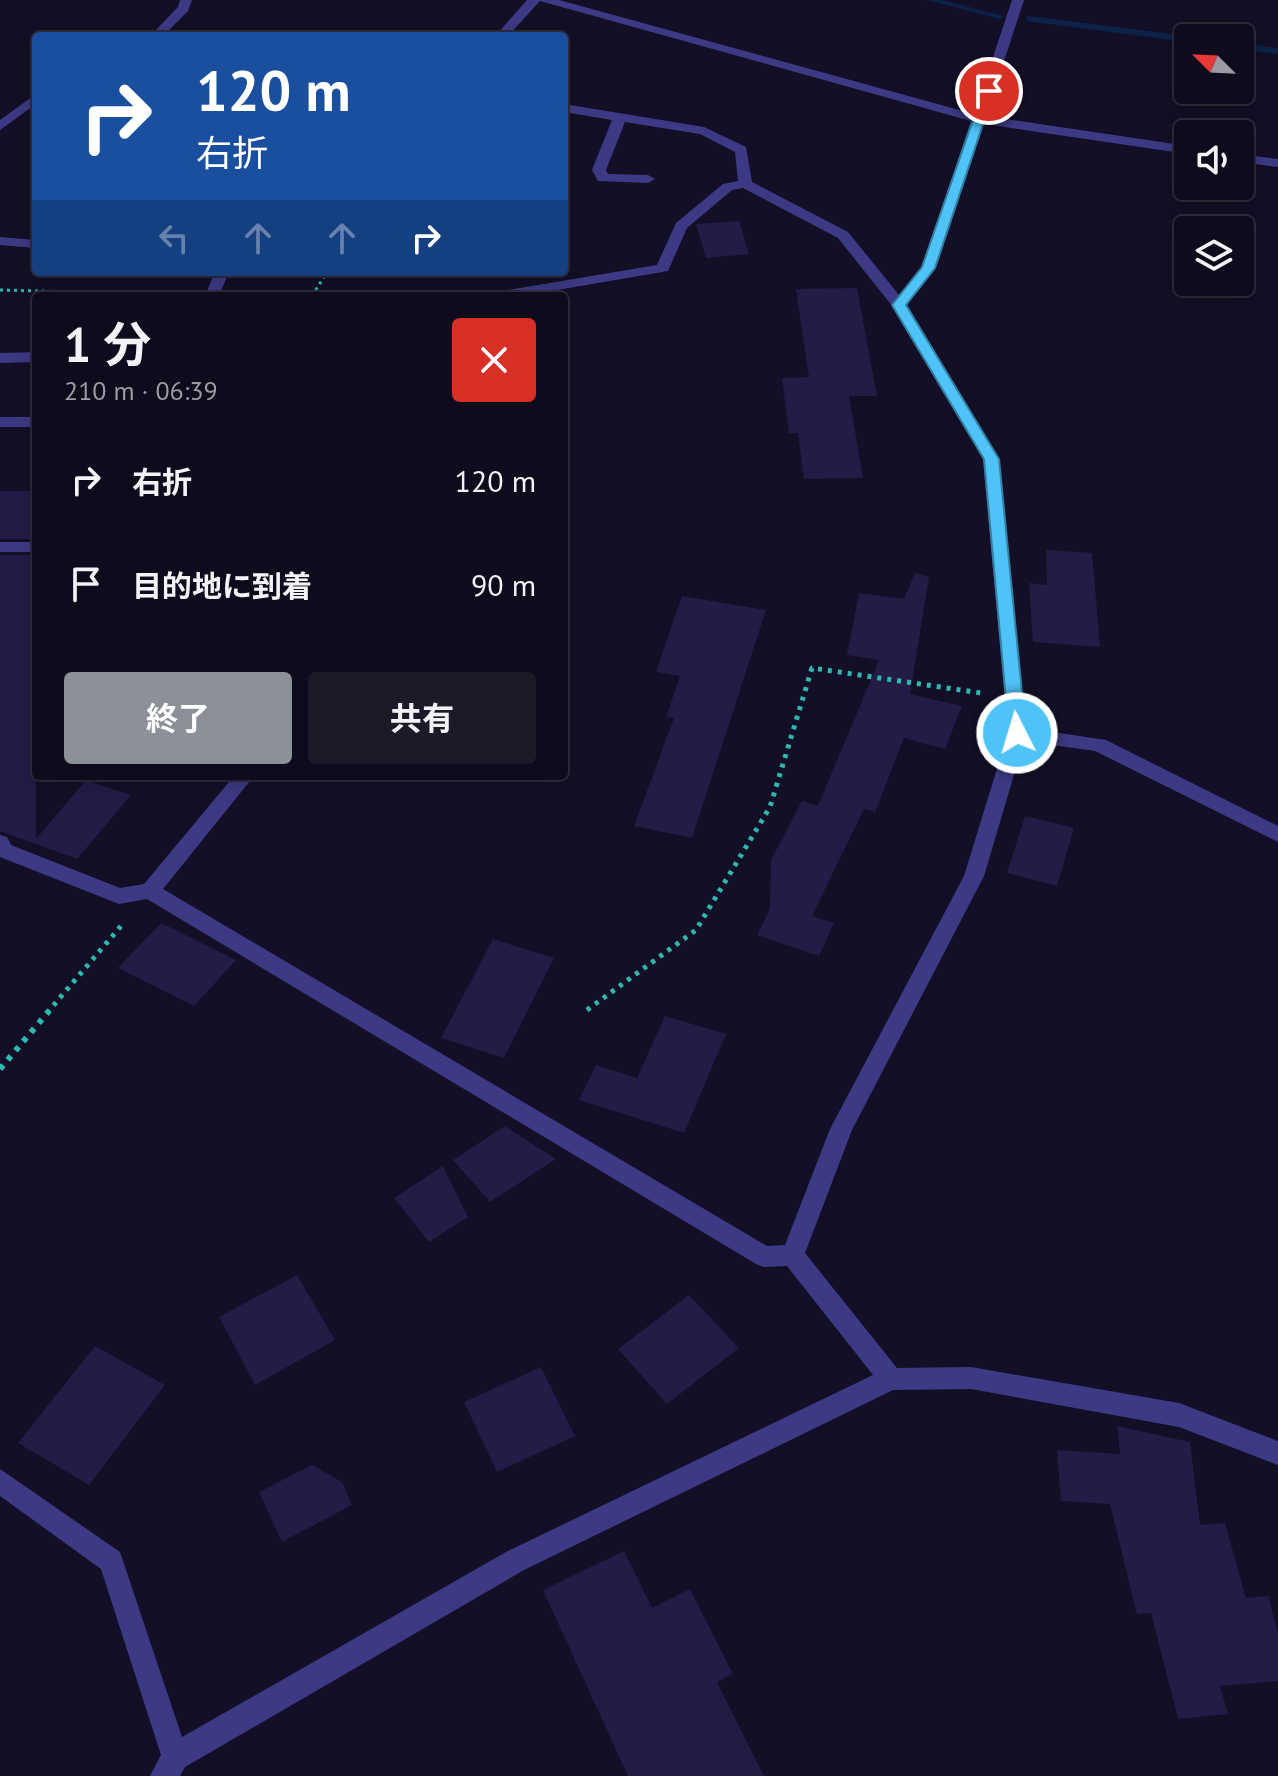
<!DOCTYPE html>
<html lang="ja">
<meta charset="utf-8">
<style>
body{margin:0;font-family:"PT Sans","Noto Sans JP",sans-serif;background:#1c1929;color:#f1f3f6;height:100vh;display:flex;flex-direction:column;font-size:30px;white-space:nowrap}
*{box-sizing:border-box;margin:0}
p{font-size:26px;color:#9b9ba3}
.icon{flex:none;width:44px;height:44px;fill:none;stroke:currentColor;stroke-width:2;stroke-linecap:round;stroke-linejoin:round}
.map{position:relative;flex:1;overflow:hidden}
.sheet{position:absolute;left:32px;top:292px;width:536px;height:488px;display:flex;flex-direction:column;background:#0e0b1c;border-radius:8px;box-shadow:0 4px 20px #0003,0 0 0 2px #2e2b3b}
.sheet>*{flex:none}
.top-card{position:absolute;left:32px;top:32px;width:536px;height:244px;border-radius:8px;box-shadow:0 4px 20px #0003,0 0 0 2px #2e2b3b;background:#1a4fa0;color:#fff;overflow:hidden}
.needle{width:52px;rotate:294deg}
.tools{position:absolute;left:1174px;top:24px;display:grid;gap:16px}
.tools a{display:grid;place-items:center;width:80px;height:80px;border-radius:8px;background:#0e0b1c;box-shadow:0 4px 20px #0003,0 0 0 2px #2e2b3b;font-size:40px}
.pin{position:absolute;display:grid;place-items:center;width:68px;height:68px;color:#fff;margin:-34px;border:4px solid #fff;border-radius:50%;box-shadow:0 2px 8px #0007}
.me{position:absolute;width:88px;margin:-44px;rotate:355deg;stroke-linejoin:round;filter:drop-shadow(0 0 6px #0008)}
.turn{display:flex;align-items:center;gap:28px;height:168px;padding:0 32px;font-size:36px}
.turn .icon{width:104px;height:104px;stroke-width:2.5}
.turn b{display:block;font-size:56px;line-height:68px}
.lanes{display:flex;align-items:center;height:76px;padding:0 32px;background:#0003;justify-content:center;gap:40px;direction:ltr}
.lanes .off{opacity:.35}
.round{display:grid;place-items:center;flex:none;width:84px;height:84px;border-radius:8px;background:#1c1929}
.headline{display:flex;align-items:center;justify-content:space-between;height:136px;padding:0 32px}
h1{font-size:48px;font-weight:700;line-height:60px}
.button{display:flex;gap:16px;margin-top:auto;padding:16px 32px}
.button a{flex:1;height:92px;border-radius:8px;background:#8c9099;color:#fff;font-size:32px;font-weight:700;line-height:92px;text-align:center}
.button a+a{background:#1c1929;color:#f1f3f6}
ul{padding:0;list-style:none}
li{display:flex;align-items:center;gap:24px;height:104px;padding:0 32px}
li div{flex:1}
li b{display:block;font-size:30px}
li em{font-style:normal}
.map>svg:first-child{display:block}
</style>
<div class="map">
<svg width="1278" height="1776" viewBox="0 0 1278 1776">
<rect width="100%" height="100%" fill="#130f26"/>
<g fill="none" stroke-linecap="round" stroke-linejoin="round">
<path fill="#0c2248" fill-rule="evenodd" d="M927,0H942L1004,16L1000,19Z
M1029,16L1188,36L1192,38H1188V42L1026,21V17Z
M1240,43L1278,48V54L1240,49Z"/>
</g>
<path fill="#241b47" d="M739,221L749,254L706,258L696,224Z
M857,288L877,396H849L863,478L804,479L798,433H789L782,378L809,377L796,289Z
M0,491H36V539H0Z
M1046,550L1092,553L1100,647L1033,642L1029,583L1047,585Z
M0,555H36V839L86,780L131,795L77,859L0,831Z
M915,573L929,577L910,694L962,706L945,749L904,738L875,812L864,809L812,916L834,923L819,956L757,935L770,909L771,860L802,801L818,806L879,660L847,655L859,593L904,599Z
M682,596L766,610L692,838L634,826L674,718L666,717L680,676L656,672Z
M1025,816L1074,828L1057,886L1007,873Z
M161,923L236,960L194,1006L118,968Z
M493,939L554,958L504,1058L441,1038Z
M665,1016L726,1034L684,1133L579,1100L596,1065L637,1078Z
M505,1126L556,1159L490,1202L453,1160Z
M443,1166L468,1217L429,1242L394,1198Z
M297,1275L335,1340L255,1385L219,1317Z
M689,1295L739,1348L667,1404L618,1349Z
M95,1346L165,1385L89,1485L18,1443Z
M541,1367L575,1436L497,1472L464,1402Z
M1117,1426L1190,1442L1200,1525L1225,1523L1246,1598L1268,1596L1278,1633V1681L1220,1686L1228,1714L1178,1719L1151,1613L1137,1614L1110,1504L1061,1501L1057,1450L1120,1454Z
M312,1465L342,1482L352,1505L282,1542L259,1492Z
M624,1551L652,1608L690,1589L733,1674L717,1682L764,1776H628L543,1590Z"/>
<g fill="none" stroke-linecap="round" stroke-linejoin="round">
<path stroke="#2fb8b0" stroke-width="3" stroke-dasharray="3 4" stroke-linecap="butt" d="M0,290L187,295
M312,296L327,272"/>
<path stroke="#2fb8b0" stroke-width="5" stroke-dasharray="4 6" stroke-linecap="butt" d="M587,1010L696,930L770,807L812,668L981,693
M47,1013L121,926"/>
<path stroke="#2fb8b0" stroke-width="6" stroke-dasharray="5 7" stroke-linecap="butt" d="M0,1069L49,1011"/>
<path fill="#3d3a85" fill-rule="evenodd" d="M180,0H192L188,11L163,36H150L178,7Z
M527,0H559L974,114L1012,0H1024L986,116L1188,146V154L984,124L936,268L907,305L999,459L1026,728L1106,740L1278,826V842L1095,751L1024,741L984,876L852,1130L805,1253L897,1368L971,1367L1179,1403L1278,1441V1465L1179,1427L971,1389L893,1390L524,1570L185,1767L180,1776H150L161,1755L101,1569L0,1496V1469L120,1552L182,1737L506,1552L873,1375L787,1266L764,1267L756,1264L147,899L119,904L0,857V835L7,837L11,845L120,888L144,884L234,776H254L163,889L767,1246L785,1245L830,1129L964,876L1008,733L983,459L893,307L838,238L743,188L732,190L687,228L668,271L522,296H489L496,292L657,265L676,223L723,184L738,181L735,152L700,134L625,122L606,170L608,174L648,175L655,179L648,183L598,181L592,170L612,120L564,112V104L704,127L746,147L752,182L848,232L899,295L922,267L971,121L540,1L508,36H495Z
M36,94V104L0,130V120Z
M1240,154L1278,159V167L1240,162Z
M0,237L36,240V248L0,245Z
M215,272H229L221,291L214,295L207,291Z
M36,352V362L0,363V353Z
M0,417H36V427H0Z
M0,542H36V552H0Z"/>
</g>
<path fill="#4fc3f7" stroke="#337fa1" stroke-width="2" d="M989,87L994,91L935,268L906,305L999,459L1026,733L1017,739L1009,733L984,459L892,305L922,267L983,91Z"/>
</svg>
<div class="tools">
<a><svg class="needle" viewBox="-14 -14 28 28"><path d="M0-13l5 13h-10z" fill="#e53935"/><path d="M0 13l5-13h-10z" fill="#9b9ba3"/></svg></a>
<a><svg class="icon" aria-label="sound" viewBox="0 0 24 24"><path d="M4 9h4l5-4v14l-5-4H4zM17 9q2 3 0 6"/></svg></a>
<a><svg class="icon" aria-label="layers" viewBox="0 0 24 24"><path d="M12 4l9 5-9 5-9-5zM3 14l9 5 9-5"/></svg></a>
</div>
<div class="pin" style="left:989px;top:91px;background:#d93025"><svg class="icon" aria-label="arrive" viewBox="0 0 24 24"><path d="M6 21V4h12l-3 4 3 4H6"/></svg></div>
<svg class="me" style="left:1017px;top:733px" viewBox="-20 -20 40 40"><circle r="17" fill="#4fc3f7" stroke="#fff" stroke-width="3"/><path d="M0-11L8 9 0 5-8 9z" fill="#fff"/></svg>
<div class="top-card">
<div class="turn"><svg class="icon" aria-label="right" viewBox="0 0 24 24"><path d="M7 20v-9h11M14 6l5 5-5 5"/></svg><div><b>120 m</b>右折</div></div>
<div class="lanes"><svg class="icon off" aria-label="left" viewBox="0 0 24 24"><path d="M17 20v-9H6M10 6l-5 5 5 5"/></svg><svg class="icon off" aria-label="ahead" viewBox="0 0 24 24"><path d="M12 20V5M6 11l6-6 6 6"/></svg><svg class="icon off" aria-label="ahead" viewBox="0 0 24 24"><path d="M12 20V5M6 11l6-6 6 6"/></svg><svg class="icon" aria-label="right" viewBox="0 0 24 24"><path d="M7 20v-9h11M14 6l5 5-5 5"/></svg></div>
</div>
<section class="sheet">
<div class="headline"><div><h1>1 分</h1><p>210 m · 06:39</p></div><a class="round" style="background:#d93025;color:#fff"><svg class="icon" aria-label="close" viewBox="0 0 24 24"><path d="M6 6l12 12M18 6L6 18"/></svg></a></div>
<ul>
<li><svg class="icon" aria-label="right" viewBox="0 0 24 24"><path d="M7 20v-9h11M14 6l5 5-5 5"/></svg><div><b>右折</b></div><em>120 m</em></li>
<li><svg class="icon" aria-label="arrive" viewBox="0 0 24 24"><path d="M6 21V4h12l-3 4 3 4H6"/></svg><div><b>目的地に到着</b></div><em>90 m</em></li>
</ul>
<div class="button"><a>終了</a><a>共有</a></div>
</section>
</div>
